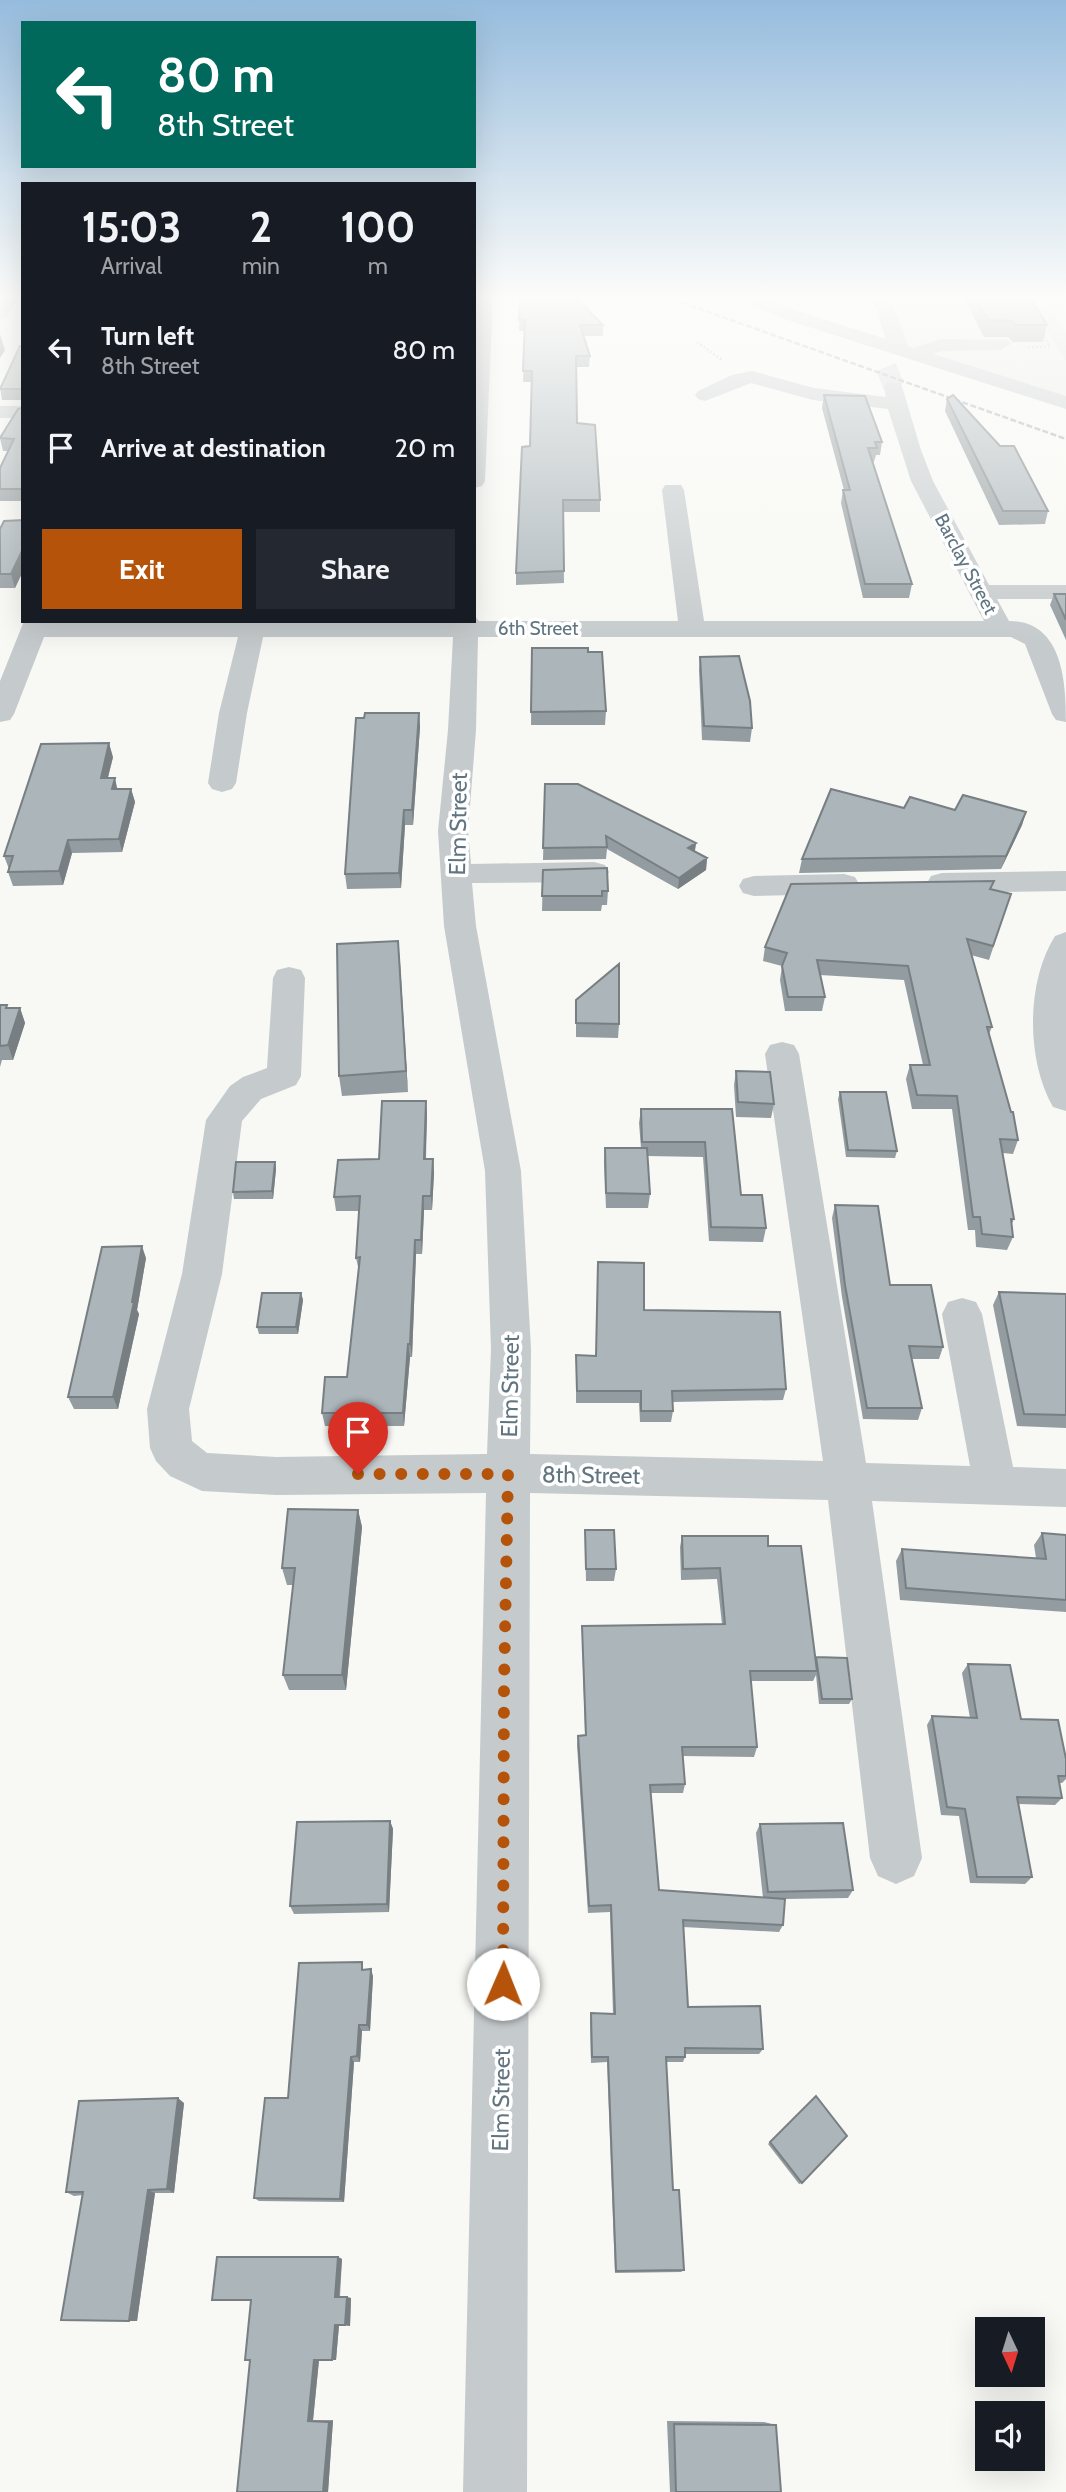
<!DOCTYPE html>
<style>
body{margin:0;font-family:Cabin,sans-serif;background:#242831;color:#f1f3f6;height:100vh;display:flex;flex-direction:column;font-size:26px;white-space:nowrap}
*{box-sizing:border-box;margin:0}
p{font-size:23px;color:#9ea1a6}
.icon{flex:none;width:38px;height:38px;fill:none;stroke:currentColor;stroke-width:2;stroke-linecap:round;stroke-linejoin:round}
.map{position:relative;flex:1;overflow:hidden}
.drawer{position:absolute;left:21px;top:182px;width:455px;height:441px;display:flex;flex-direction:column;background:#171b24;border-radius:0px;box-shadow:0 7px 28px #0002}
.drawer>*{flex:none}
.hud{position:absolute;left:21px;top:21px;width:455px;height:147px;border-radius:0px;box-shadow:0 7px 28px #0002;background:#00695c;color:#fff;overflow:hidden}
.needle{width:46px;rotate:176deg}
.tools{position:absolute;left:975px;top:2317px;display:grid;gap:14px}
.tools a{display:grid;place-items:center;width:70px;height:70px;border-radius:0px;background:#171b24;box-shadow:0 7px 28px #0002;font-size:35px}
.pin{position:absolute;display:grid;place-items:center;width:60px;height:60px;color:#fff;margin:-72px -30px;border-radius:50% 50% 50% 0;rotate:-45deg;box-shadow:0 0 7px #0007}
.pin .icon{rotate:45deg}
.me{position:absolute;width:77px;margin:-38px;rotate:1deg;stroke-linejoin:round;filter:drop-shadow(0 0 5px #0008)}
.turn{display:flex;align-items:center;gap:24px;height:147px;padding:0 21px;font-size:32px}
.turn .icon{width:91px;height:91px;stroke-width:2.5}
.turn b{display:block;font-size:49px;line-height:60px}
.eta{display:flex;justify-content:space-evenly;align-items:center;height:119px;text-align:center}
.eta b{font-size:42px;font-weight:700;line-height:49px}
.action{display:flex;gap:14px;margin-top:auto;padding:14px 21px}
.action a{flex:1;height:80px;border-radius:0px;background:#b45309;color:#fff;font-size:28px;font-weight:700;line-height:80px;text-align:center}
.action a+a{background:#242831;color:#f1f3f6}
ul{padding:0;list-style:none}
li{display:flex;align-items:center;gap:21px;height:98px;padding:0 21px}
li div{flex:1}
li b{display:block;font-size:26px}
li em{font-style:normal}
.map>svg:first-child{display:block}
</style>
<div class="map">
<svg width="1066" height="2492" viewBox="0 0 1066 2492">
<rect width="100%" height="100%" fill="#f8f8f5"/>
<path fill="#e9e9e8" d="M881,297H1066V403L900,350Z"/>
<path fill="#dae0d5" d="M1027,297H1044L1066,332V361Z"/>
<g fill="none" stroke-linecap="round" stroke-linejoin="round">
<path stroke="#d2d7d8" stroke-width="21" stroke-dasharray="21 10" stroke-linecap="butt" d="M886,367L894,387"/>
<path stroke="#bec1c3" stroke-width="2.5" stroke-dasharray="2 2" stroke-linecap="butt" d="M697,342L722,360
M1028,347H1050L1043,334"/>
<path fill="#c5cacc" fill-rule="evenodd" d="M1,297H19L7,317L0,319Z
M475,297H493L485,481L482,486L474,488Z
M741,297H765L798,311L886,339L872,297H890L908,346L913,348L940,339L1008,340L1011,344L1001,350L942,351L933,354L1066,396V409L784,319L743,301Z
M752,371L814,388L886,397L884,387L887,383H901L921,450L933,481L989,585H1066V599H997L1009,621C1063,621 1066,683 1066,722L1056,720L1052,714L1025,644L1011,637H478L476,730L468,831L471,864L594,862L605,865L609,872L605,879L594,882L472,883L476,926L521,1171L531,1349L530,1454L823,1461L765,1054L770,1045L782,1042L794,1045L799,1054L866,1463L970,1466L942,1314L948,1302L962,1298L976,1302L982,1314L1013,1467L1066,1469V1507L872,1501L922,1858L914,1876L896,1884L878,1876L870,1858L828,1500L530,1493L527,2492H463L486,1493L276,1495L202,1491L170,1476L156,1461L150,1448L147,1409L182,1274L206,1120L230,1086L243,1077L267,1068L273,978L277,970L289,967L301,970L305,978L301,1076L296,1085L261,1099L242,1121L222,1274L189,1409L192,1441L207,1453L276,1457L487,1454L491,1349L485,1171L444,926L438,831L448,730L453,637H263L247,713L236,783L232,789L222,792L212,789L208,783L219,713L238,637H44L14,714L10,720L0,722V681L24,621H474V615L479,621H678L662,490L665,485H681L684,490L704,621H984L911,481L888,409L813,400L751,383L705,401L698,399L695,395L698,391L732,375Z
M0,406H23V418H0Z
M1066,871V891L942,893L931,890L927,883L931,876L942,873Z
M844,874L855,877L859,884L855,891L844,894L754,896L743,893L739,886L743,879L754,876Z
M1066,932V1111L1053,1107C1026,1060 1026,982 1055,936Z"/>
<path stroke="#a3abb0" stroke-width="2.5" stroke-dasharray="6 2.5" stroke-linecap="butt" d="M666,297L1066,439"/>
</g>
<path fill="#939ca0" d="M520,297L603,325V336H584L590,356L589,367H576L577,423L600,500V512H563L564,583L516,585V573L530,446L532,382H523L525,331H519Z
M966,297H1030L1047,325L1043,342H1013L1008,337H984L965,300Z
M23,346V400H2L0,387Z
M824,395L882,442L880,455H876L874,462H872L912,584L909,598H863L841,503L843,490H844L822,408Z
M947,399L1048,511L1045,524L999,525L945,411Z
M23,401V501H0V468L9,451H3L0,438L22,408Z
M23,520V571L15,588H0V529Z
M1054,594H1066V640L1050,605Z
M532,648L588,652L606,711L605,725H531Z
M700,657L752,728L750,742L702,740L699,670Z
M419,713L420,727L413,825H405L401,888L347,889L345,874Z
M113,757L108,778L118,789H131L135,802L122,852L72,853L63,885L13,886L8,872L9,869L4,856Z
M545,784L696,843L695,851L707,858L706,870L678,889L607,849L606,859L543,860Z
M904,808L1026,812L1022,825L1001,869L799,873L802,859Z
M543,870L608,891L607,905H602L601,911H542Z
M991,889L1011,894L989,960L971,955L992,1027L989,1034L1018,1140L1013,1154L1003,1153L1014,1219L1011,1226L1013,1237L1007,1250L976,1247L975,1230H968L952,1109H912L906,1079L910,1065H923L904,980L820,975L825,997L822,1011H785L780,980L782,966L763,961L765,947Z
M398,941L408,1092L342,1096L339,1076Z
M576,1000L619,1024L618,1038L576,1037Z
M0,1005L8,1008H20L25,1023L13,1060H2L0,1067Z
M736,1071L774,1104L771,1118L736,1117L734,1085Z
M840,1092L897,1151L895,1158L846,1157L838,1099Z
M426,1101L427,1115L426,1159H433L434,1173L432,1210H424L422,1254H416L412,1357H410L404,1426H325L322,1413L347,1377L359,1271L356,1258L359,1211H336L334,1197L379,1159Z
M641,1109H732L741,1195L766,1228L763,1242L709,1241L703,1157L647,1156L650,1194L648,1208H606L604,1162L605,1148H641L639,1123Z
M275,1162L276,1169L273,1199H234L233,1192Z
M835,1205L890,1285L943,1347L939,1359H911L922,1408L918,1420L863,1419L842,1297L832,1218Z
M146,1258L137,1310L139,1314L118,1409H74L68,1397Z
M999,1292L1066,1294V1428L1017,1426L993,1305Z
M301,1293L303,1300L298,1334H259L257,1327Z
M644,1310L786,1389L783,1400L672,1402L673,1411L671,1422H640L639,1403H576V1355L596,1356Z
M358,1510L362,1527L346,1690H289L283,1675L293,1585H287L282,1568Z
M585,1530L616,1569L614,1581H586Z
M1042,1533L1066,1535V1612L900,1600L896,1561L902,1549L1036,1558L1034,1545Z
M682,1536L768,1546L816,1659L852,1699L849,1704H819L816,1675L813,1681H751L757,1747L754,1757L683,1756L685,1784L683,1793H651L659,1890L763,1898L756,1833L760,1824L853,1890L848,1898L785,1899L783,1925L779,1932L683,1927L688,2007L763,2049L759,2054H685V2057L683,2062H666L673,2190L684,2270L681,2272L615,2273L607,2062L591,2063L590,2019L591,2013L613,2014L610,1912L588,1913L577,1745L578,1736L585,1735L582,1636V1626L722,1624L717,1579L681,1580L680,1547Z
M968,1664L1021,1719L1066,1759V1779L1062,1783H1059L1062,1798L1055,1805L1019,1804L1032,1877L1025,1884L970,1883L959,1816L941,1815L927,1725L932,1716L970,1718L962,1673Z
M390,1821L393,1829L389,1912L294,1914L290,1906Z
M365,1970L373,1976L370,2031H362L360,2062H354L344,2202L259,2201L254,2198L288,2098Z
M816,2096L802,2183L799,2184L768,2144Z
M184,2103L174,2193H155L137,2321L61,2320L83,2195L74,2196L66,2192Z
M338,2257L342,2259L340,2297L351,2298L350,2326L339,2325L336,2360H319L313,2420H333L328,2492H237L250,2360L251,2301H220L212,2300Z
M667,2421L764,2422L776,2425L781,2492H670Z"/>
<path fill="#787f82" d="M0,334L5,350L0,358Z
M23,549V571L15,588L11,574Z
M419,713L420,727L413,825L412,810Z
M109,743L113,757L104,792L101,778Z
M115,778L118,792L112,789Z
M131,789L135,802L122,852L119,839Z
M404,810L405,825L401,888L399,873Z
M1026,812L1022,825L1001,869L1006,856Z
M68,840L72,853L63,885L59,871Z
M696,843L694,855L688,848Z
M707,858L706,870L678,889L679,878Z
M398,941L400,962L408,1092L406,1071Z
M20,1008L25,1023L13,1060L8,1045Z
M426,1101L427,1115L425,1173L424,1159Z
M433,1159L434,1173L432,1210L431,1196Z
M275,1162L276,1169L273,1199L272,1191Z
M423,1196L424,1210L422,1254L421,1240Z
M415,1240L416,1254L412,1357L410,1344Z
M142,1246L146,1258L137,1310L139,1314L118,1409L113,1397Z
M301,1293L303,1300L298,1334L296,1327Z
M408,1344L410,1357L404,1426L403,1413Z
M358,1510L362,1527L346,1690L342,1675Z
M390,1821L393,1829L389,1912L387,1904Z
M371,1969L373,1976L370,2031L367,2025Z
M359,2025L362,2031L360,2062L357,2056Z
M351,2057L354,2062L344,2202L340,2199Z
M178,2098L184,2103L174,2193L167,2189Z
M148,2190L155,2193L137,2321H129Z
M338,2257L342,2259L339,2298L335,2297Z
M347,2297L351,2298L350,2326L345,2325Z
M335,2325H339L336,2360H332Z
M314,2360H319L313,2420L308,2421Z
M333,2420L328,2492H323L329,2422Z"/>
<path fill="#abb5ba" stroke="#787f82" stroke-width="2" d="M520,297H575L603,325H580L590,356H576L577,423L595,425L600,500H563L564,571L516,573L522,447L530,446L532,371H523L525,320H519Z
M975,297H1030L1047,325H1017L1012,321L988,320Z
M20,346H23V389H0Z
M824,395L865,396L882,442H875L877,448H868L912,584H865L843,490H850Z
M953,395L1000,446H1014L1048,511H1003L947,399Z
M23,401V489H0V468L14,439L0,438L18,409L22,408Z
M23,520V549L11,574H0V529L4,521Z
M1054,594H1066V620Z
M532,648H588V652H602L606,711L531,712Z
M739,656L750,701L752,728L704,726L700,657Z
M365,713H419L412,810H404L399,873L345,874L356,718H364Z
M109,743L101,778H115L112,789H131L119,839L68,840L59,871L8,872L13,856H4L41,744Z
M545,784H578L696,843L688,848L707,858L679,878L606,836L607,847L543,848Z
M831,789L904,808L910,797L955,810L963,795L1026,812L1006,856L802,859Z
M607,868L608,891H602V896H542L543,870Z
M994,881L990,889L1011,894L993,946L967,939L992,1027H987L1011,1112H1013L1018,1140L1000,1139L1014,1219H1011L1013,1237L982,1234L980,1217H973L957,1096L917,1095L910,1065H930L908,966L817,960L825,997H788L782,966L787,953L765,947L791,884Z
M398,941L406,1071L339,1076L337,944Z
M619,964V1024L576,1023V1000Z
M0,1005H7L6,1008H20L8,1045L0,1046Z
M736,1071L770,1072L774,1104L738,1102Z
M840,1092H886L897,1151L848,1150Z
M382,1101H426L424,1159H433L431,1196H423L421,1240H415L410,1344H408L403,1413H322L325,1377H347L360,1257L356,1258L360,1196L334,1197L338,1160L379,1159Z
M641,1109H732L741,1195H762L766,1228L711,1227L705,1142H642Z
M605,1148H647L650,1194L606,1193Z
M236,1162H275L272,1191L233,1192Z
M835,1205L878,1206L890,1285H931L943,1347L909,1346L922,1408H867L845,1285Z
M142,1246L132,1302H134L113,1397H68L102,1247Z
M598,1262L644,1263V1310L780,1312L786,1389L672,1391L673,1411H641V1391H577L576,1355L596,1356Z
M999,1292L1066,1294V1415L1024,1414Z
M262,1293H301L296,1327H257Z
M288,1509L358,1510L342,1675H283L295,1568H282Z
M585,1530H614L616,1569H586Z
M1042,1533L1066,1535V1600L906,1588L902,1549L1046,1559Z
M682,1536H768V1546H801L817,1671H750L757,1747H682L685,1784L650,1785L659,1890L785,1899L783,1925L683,1920L688,2007L760,2006L763,2049L685,2048V2057H666L673,2190H679L684,2270L616,2271L608,2057H592L591,2013L615,2014L611,1905L589,1906L578,1736L586,1735L582,1626L725,1624L720,1568L683,1569Z
M816,1657L847,1658L852,1699H822Z
M968,1664L1010,1665L1021,1719L1058,1720L1066,1759V1776H1058L1062,1798L1017,1797L1032,1877H977L965,1809L947,1807L932,1716L977,1718Z
M390,1821L387,1904L290,1906L297,1822Z
M843,1823L853,1890L768,1892L760,1824Z
M362,1962V1970L371,1969L367,2025H359L357,2056L351,2057L340,2199L254,2198L265,2098H288L299,1963Z
M816,2096L847,2136L802,2183L770,2142Z
M178,2098L167,2189L148,2190L129,2321L61,2320L83,2192H66L79,2101Z
M217,2257H338L335,2297H347L345,2325H335L332,2360H314L308,2421L329,2422L323,2492H237L250,2360H245L251,2300H212Z
M674,2424L776,2425L781,2492H676Z"/>
<linearGradient id="sky" x2="0" y2="1"><stop stop-color="#96bcdd"/><stop offset="0.46" stop-color="#fcfcfa"/><stop offset="1" stop-color="#fcfcfa" stop-opacity="0"/></linearGradient>
<rect width="1066" height="645" fill="url(#sky)"/>
<g fill="none" stroke-linecap="round" stroke-linejoin="round">
<path stroke="#b45309" stroke-width="12" stroke-dasharray="0 21.6" d="M358,1474H508L504,1687L503,1984"/>
</g>
<g text-anchor="middle" dominant-baseline="central" stroke-width="7" stroke-linejoin="round" paint-order="stroke">
<g font-size="19" fill="#617581" stroke="#fff">
<text transform="translate(966 564) rotate(62)">Barclay Street</text>
<text x="538" y="628">6th Street</text>
</g>
<g font-size="23" fill="#617581" stroke="#fff">
<text transform="translate(458 824) rotate(-89)">Elm Street</text>
<text transform="translate(510 1386) rotate(-89)">Elm Street</text>
<text transform="translate(591 1475) rotate(1)">8th Street</text>
<text transform="translate(501 2100) rotate(-89)">Elm Street</text>
</g>
</g>
</svg>
<div class="tools">
<a><svg class="needle" viewBox="-14 -14 28 28"><path d="M0-13l5 13h-10z" fill="#e53935"/><path d="M0 13l5-13h-10z" fill="#9ea1a6"/></svg></a>
<a><svg class="icon" aria-label="sound" viewBox="0 0 24 24"><path d="M4 9h4l5-4v14l-5-4H4zM17 9q2 3 0 6"/></svg></a>
</div>
<div class="pin" style="left:358px;top:1474px;background:#d93025"><svg class="icon" aria-label="arrive" viewBox="0 0 24 24"><path d="M6 21V4h12l-3 4 3 4H6"/></svg></div>
<svg class="me" style="left:503px;top:1984px" viewBox="-20 -20 40 40"><circle r="19" fill="#fff"/><path d="M0-13L10 11 0 6-10 11z" fill="#b45309"/></svg>
<div class="hud">
<div class="turn"><svg class="icon" aria-label="left" viewBox="0 0 24 24"><path d="M17 20v-9H6M10 6l-5 5 5 5"/></svg><div><b>80 m</b>8th Street</div></div>
</div>
<section class="drawer">
<div class="eta">
<div><b>15:03</b><p>Arrival</p></div>
<div><b>2</b><p>min</p></div>
<div><b>100</b><p>m</p></div>
</div>
<ul>
<li><svg class="icon" aria-label="left" viewBox="0 0 24 24"><path d="M17 20v-9H6M10 6l-5 5 5 5"/></svg><div><b>Turn left</b><p>8th Street</p></div><em>80 m</em></li>
<li><svg class="icon" aria-label="arrive" viewBox="0 0 24 24"><path d="M6 21V4h12l-3 4 3 4H6"/></svg><div><b>Arrive at destination</b></div><em>20 m</em></li>
</ul>
<div class="action"><a>Exit</a><a>Share</a></div>
</section>
</div>
